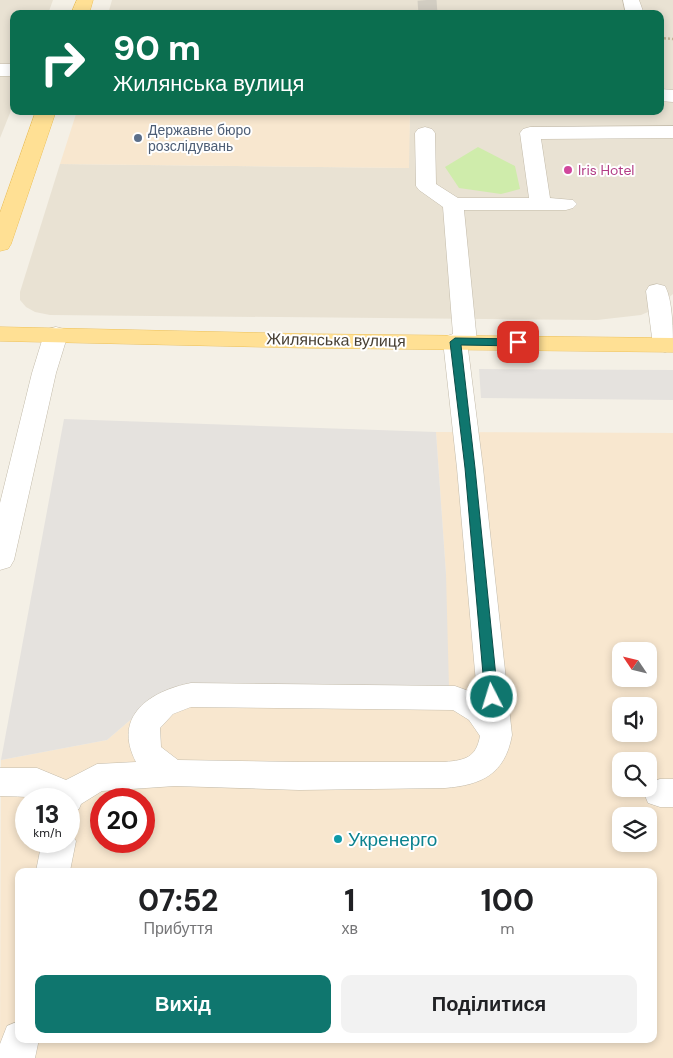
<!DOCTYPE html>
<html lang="uk">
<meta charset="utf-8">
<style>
body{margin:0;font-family:"DM Sans",sans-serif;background:#f2f2f2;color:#202124;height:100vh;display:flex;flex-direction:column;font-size:19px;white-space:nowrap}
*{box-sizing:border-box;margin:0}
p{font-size:16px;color:#757577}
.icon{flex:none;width:28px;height:28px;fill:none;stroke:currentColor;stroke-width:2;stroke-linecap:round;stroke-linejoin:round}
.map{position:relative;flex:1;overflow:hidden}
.drawer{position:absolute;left:15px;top:868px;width:642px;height:175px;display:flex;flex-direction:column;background:#fff;border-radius:10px;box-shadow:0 2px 8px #0003}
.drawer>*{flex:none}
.banner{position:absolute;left:10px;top:10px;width:654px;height:105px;border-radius:10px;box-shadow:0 2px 8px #0003;background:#0b6e4f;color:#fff;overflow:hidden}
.needle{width:32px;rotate:305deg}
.tools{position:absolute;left:612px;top:642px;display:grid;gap:10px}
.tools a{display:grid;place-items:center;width:45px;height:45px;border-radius:10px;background:#fff;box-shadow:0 2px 8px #0003;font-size:25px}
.speed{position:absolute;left:15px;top:788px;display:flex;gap:10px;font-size:25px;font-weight:700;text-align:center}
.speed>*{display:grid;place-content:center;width:65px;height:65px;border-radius:50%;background:#fff;box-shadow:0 2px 8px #0003;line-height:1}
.speed small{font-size:12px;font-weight:400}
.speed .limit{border:8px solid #d22;background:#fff;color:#111}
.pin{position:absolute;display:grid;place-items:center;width:42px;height:42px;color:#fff;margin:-21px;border-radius:10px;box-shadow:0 2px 8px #0006}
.me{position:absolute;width:55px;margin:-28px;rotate:355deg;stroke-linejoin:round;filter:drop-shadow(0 0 4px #0008)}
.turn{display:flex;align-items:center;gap:18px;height:105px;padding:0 20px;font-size:22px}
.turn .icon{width:65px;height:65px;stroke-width:2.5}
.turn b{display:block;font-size:35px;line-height:42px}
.eta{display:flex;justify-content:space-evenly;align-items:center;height:85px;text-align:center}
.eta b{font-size:30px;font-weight:700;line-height:35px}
.cta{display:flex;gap:10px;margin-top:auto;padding:10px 20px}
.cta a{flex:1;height:58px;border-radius:10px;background:#0f766e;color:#fff;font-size:20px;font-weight:700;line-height:58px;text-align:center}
.cta a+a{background:#f2f2f2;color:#202124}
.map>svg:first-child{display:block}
</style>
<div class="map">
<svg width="673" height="1058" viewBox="0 0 673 1058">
<rect width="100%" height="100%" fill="#f4f0e6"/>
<path fill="#e9e2d3" d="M0,0H53L48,14H14V103L0,138Z
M112,0H673V294L655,309L641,315L597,320L50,315L35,312L26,307L20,300V292L60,164L408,168L410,111H660V14H108Z"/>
<path fill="#f8e7cf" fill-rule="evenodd" d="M77,111H410L409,168L60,164Z
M436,432L673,433V1058H0L1,760L107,740L163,692L446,574ZM621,651H649V679H621ZM621,706H649V734H621ZM621,761H649V789H621ZM26,799H69V841H26ZM101,799H144V841H101ZM621,816H649V844H621ZM19,871H654V1039H19Z"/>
<path fill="#cfecab" d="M478,147L515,166L520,189L501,194L459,188L445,167Z"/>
<path fill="#e5e2de" d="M479,369L673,370V400L481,398Z
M64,419L436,432L446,574L449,688L163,692L107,740L1,760Z"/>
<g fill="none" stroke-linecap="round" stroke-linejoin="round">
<path stroke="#d2cdc2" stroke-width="19" stroke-dasharray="19 10" stroke-linecap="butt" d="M427,0L428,14"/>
<g stroke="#c3bbaa" stroke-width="1">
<path id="minor" d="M623,0H639L644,14H626Z
M0,64H14V76H0Z
M660,89L673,90V102L660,101Z
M673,126V138L541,139L550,198L573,200L577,204L573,208L566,210H464L477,342L473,347L468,349L483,468L512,735C505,774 482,785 445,788L299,790L175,786L102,791L81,804L79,809L69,812V799C45,799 24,796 0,796V768H37L66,780L97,764L136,762C112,716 150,691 191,683L455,686L477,694L457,468L443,341L447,336L453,334L443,207L419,190L416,186L415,133L418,129L425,127L432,129L435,133L436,184L458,198H529L520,133L523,129L530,127ZM191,707L453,710L469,720L480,736C476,758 465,760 445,762H299L178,760L161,747L160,728L173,714Z
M657,284L665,286C673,301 673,332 673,350L665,352L657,350L653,345L646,291L649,286Z
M56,327L64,329L68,334L56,373L14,560L10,567L0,570V503L32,373L44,334L48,329Z
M660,779H673V807H660L648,803L644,793L646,789H649V783Z
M69,830L76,841L70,871H36L42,841H69Z
M19,1021V1039H39L35,1058H0V1044L7,1026Z"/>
</g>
<g stroke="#edc15b" stroke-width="1">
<path id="major" d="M77,0H93L89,14H71Z
M36,111H56L11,244L8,249L0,251V213Z
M0,327L310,334L673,338V352L310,348L0,341Z"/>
</g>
<path stroke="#c3b497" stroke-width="2.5" stroke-dasharray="2 2" stroke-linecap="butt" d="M660,38L673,39"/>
<use href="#minor" fill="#fff" fill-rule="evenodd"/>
<use href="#major" fill="#ffe094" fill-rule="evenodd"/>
</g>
<path fill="#0f766e" stroke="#0a4d48" d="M455,338L518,339L523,342L518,346L461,345L475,468L498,697L496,700H487L485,697L465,468L450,342Z"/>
<circle fill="#5c6f8a" stroke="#fff" stroke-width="2" cx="138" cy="138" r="5"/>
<circle fill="#d1479c" stroke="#fff" stroke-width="2" cx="568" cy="170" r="5"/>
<circle fill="#0f9aa8" stroke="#fff" stroke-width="2" cx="338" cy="839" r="5"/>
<g text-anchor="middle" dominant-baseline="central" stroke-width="4" stroke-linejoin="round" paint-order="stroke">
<g font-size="14" fill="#4e5e75" stroke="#fff" text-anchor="start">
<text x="148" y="130">Державне бюро<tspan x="148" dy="16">розслідувань</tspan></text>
</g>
<g font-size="14" fill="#b23c85" stroke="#fff" text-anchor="start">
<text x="578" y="170">Iris Hotel</text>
</g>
<g font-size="16" fill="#484034" stroke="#fff">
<text transform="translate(336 340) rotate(1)">Жилянська вулиця</text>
</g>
<g font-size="19" fill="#0d838f" stroke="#fff" text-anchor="start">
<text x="348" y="839">Укренерго</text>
</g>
</g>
</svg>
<div class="tools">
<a><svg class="needle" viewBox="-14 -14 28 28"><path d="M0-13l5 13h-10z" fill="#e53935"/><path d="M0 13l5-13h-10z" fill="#757577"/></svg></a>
<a><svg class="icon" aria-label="sound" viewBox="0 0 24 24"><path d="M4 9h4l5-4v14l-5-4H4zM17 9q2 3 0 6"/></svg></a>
<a><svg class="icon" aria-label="search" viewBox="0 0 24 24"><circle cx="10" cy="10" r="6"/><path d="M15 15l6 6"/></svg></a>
<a><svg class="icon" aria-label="layers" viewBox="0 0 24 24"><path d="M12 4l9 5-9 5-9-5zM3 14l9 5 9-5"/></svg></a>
</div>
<div class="speed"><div>13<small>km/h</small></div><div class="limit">20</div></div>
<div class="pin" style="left:518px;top:342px;background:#d93025"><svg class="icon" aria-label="arrive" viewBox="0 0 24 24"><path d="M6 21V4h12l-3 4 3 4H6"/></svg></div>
<svg class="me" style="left:492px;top:697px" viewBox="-20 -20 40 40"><circle r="17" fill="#0f766e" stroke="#fff" stroke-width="3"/><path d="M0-11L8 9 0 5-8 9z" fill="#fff"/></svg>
<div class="banner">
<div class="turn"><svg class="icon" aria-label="right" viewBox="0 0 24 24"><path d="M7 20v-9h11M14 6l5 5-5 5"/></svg><div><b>90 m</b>Жилянська вулиця</div></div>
</div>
<section class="drawer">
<div class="eta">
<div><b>07:52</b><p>Прибуття</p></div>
<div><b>1</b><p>хв</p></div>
<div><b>100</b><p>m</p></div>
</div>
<div class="cta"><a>Вихід</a><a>Поділитися</a></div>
</section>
</div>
